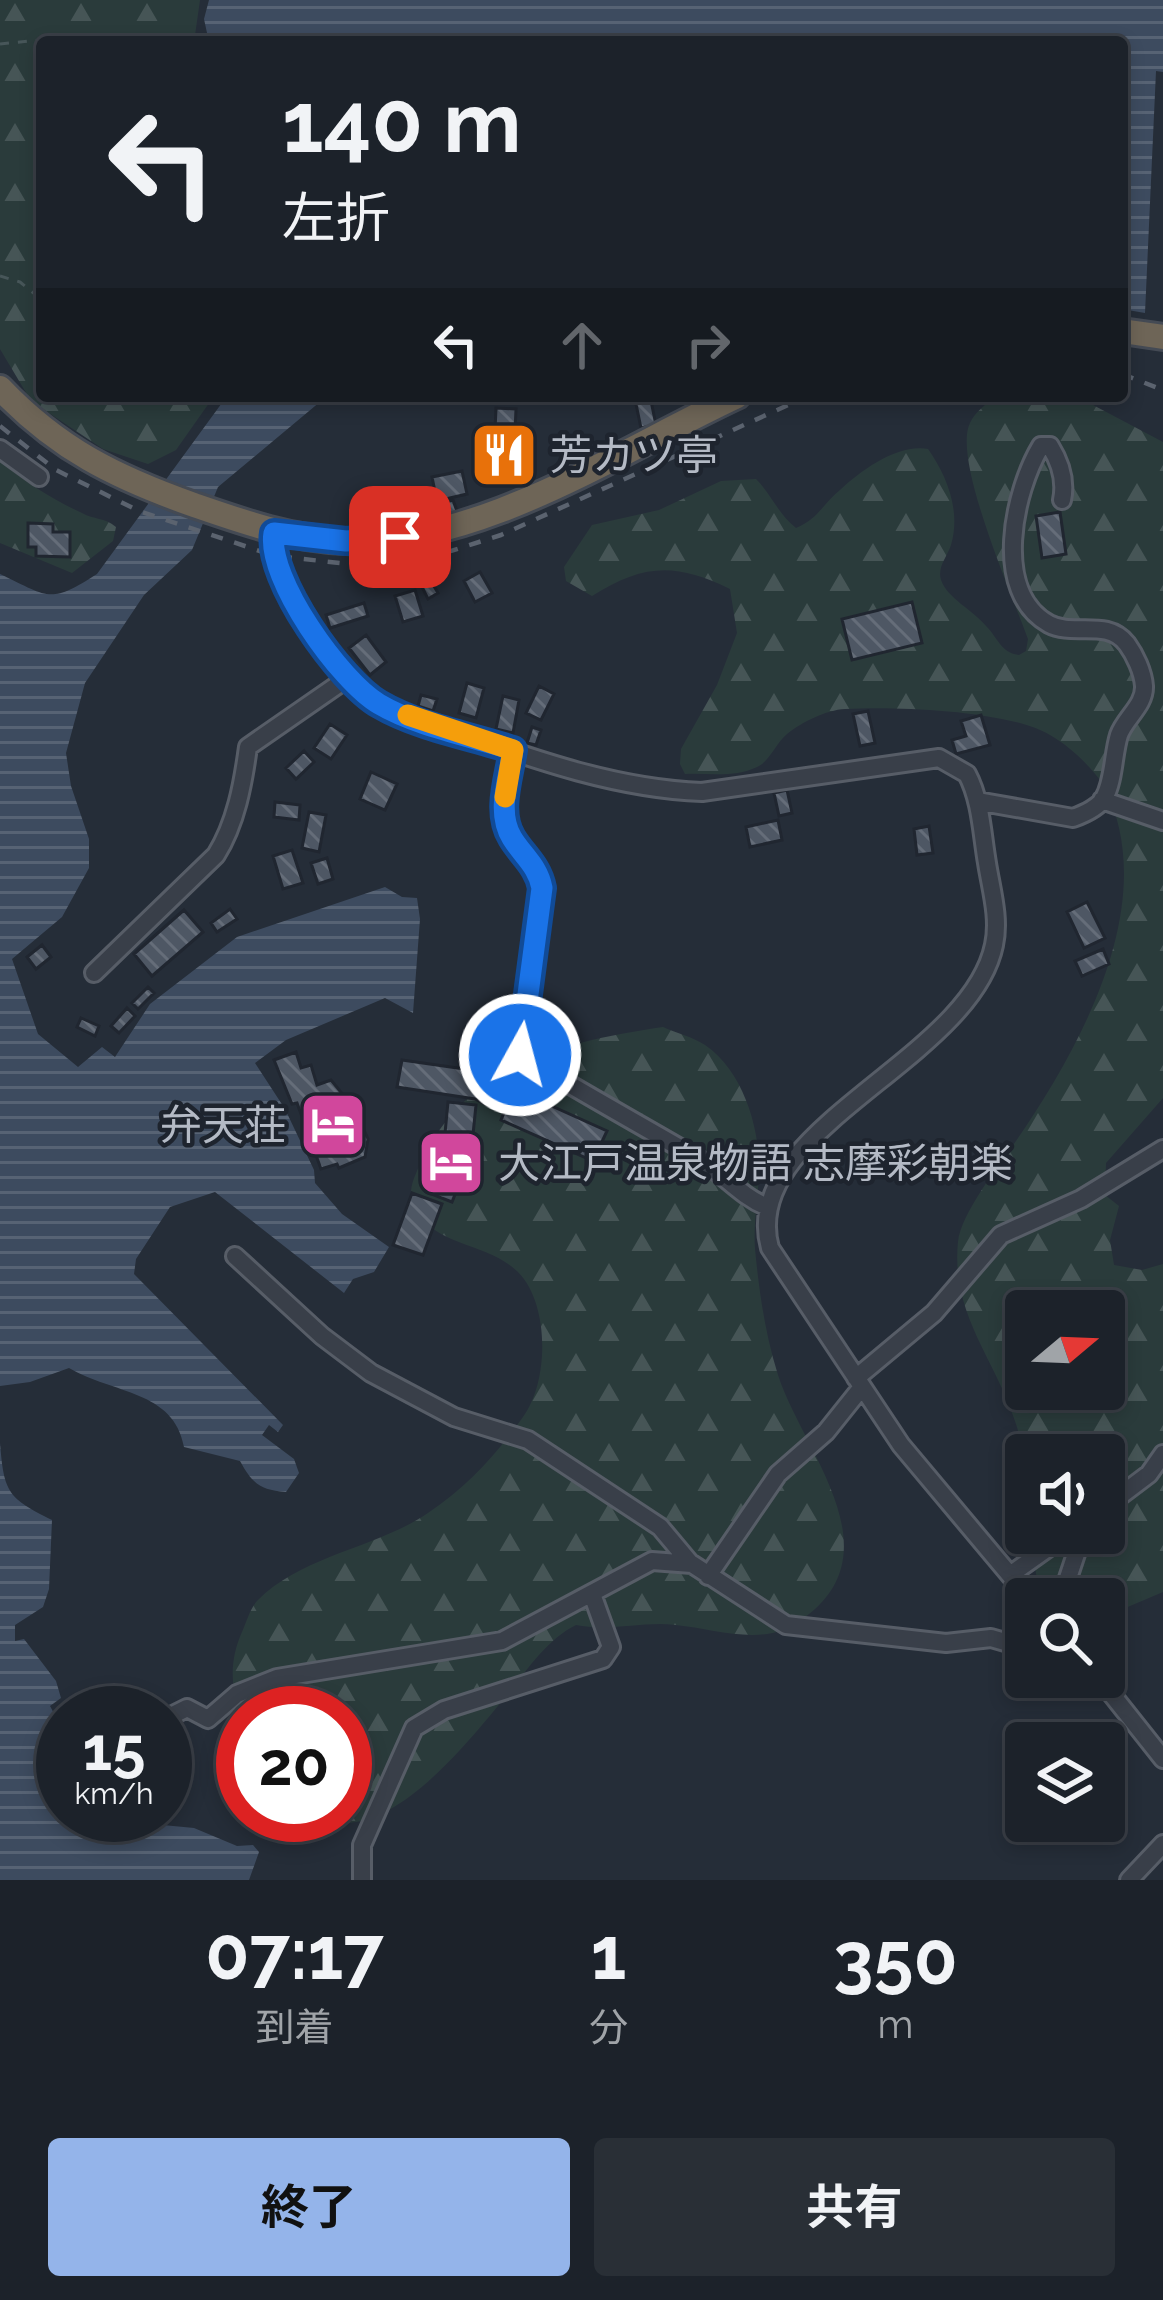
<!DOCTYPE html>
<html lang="ja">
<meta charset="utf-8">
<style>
body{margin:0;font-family:Raleway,"Noto Sans JP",sans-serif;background:#292f36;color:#f1f3f6;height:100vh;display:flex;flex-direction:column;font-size:45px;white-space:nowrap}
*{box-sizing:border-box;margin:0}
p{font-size:39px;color:#a0a4a8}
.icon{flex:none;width:66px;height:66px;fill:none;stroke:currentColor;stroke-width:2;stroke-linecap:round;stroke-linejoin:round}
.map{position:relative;height:1880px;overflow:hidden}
.drawer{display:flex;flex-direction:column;background:#1c222a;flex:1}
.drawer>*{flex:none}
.top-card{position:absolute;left:36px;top:36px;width:1092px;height:366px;border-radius:12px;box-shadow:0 6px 18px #0003,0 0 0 3px #3a3f47;background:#1c222a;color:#f1f3f6;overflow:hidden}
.needle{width:78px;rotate:71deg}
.buttons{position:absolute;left:1005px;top:1290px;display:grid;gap:24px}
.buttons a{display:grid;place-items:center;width:120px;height:120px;border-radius:12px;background:#1c222a;box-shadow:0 6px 18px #0003,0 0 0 3px #3a3f47;font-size:60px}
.speed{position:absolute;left:36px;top:1686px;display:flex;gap:24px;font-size:60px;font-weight:700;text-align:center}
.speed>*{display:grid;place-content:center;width:156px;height:156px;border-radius:50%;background:#1c222a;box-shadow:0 6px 18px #0003,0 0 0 3px #3a3f47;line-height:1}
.speed small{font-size:30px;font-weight:400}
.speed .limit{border:18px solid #d22;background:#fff;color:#111}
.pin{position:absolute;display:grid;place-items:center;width:102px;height:102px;color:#fff;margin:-51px;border-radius:24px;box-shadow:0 6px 18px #0006}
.me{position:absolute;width:132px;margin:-66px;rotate:7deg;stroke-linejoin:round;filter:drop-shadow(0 0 9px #0008)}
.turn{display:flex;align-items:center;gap:42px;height:252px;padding:0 48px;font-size:54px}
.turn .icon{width:156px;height:156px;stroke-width:2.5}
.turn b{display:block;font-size:84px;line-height:102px}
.lanes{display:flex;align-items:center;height:114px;padding:0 48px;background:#0003;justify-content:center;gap:60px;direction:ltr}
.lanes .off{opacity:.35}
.eta{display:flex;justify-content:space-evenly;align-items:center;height:204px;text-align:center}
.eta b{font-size:72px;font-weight:700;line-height:84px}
.button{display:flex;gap:24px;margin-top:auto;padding:24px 48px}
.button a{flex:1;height:138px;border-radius:12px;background:#94b4ea;color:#111;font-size:48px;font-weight:700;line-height:138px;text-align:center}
.button a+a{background:#292f36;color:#f1f3f6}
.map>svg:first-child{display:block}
</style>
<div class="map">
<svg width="1163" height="1880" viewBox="0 0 1163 1880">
<defs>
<pattern id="forest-firs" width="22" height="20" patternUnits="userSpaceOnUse" patternTransform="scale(3)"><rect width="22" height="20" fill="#2a3b3b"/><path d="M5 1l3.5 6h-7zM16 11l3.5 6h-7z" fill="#465556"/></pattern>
<pattern id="water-rules" width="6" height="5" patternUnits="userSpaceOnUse" patternTransform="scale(3)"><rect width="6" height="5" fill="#3d4b5f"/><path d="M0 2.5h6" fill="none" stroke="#576374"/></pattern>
<pattern id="building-back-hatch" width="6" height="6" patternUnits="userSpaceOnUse" patternTransform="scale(3)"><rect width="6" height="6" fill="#4e5764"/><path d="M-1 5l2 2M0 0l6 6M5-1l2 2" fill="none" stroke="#656d79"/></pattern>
</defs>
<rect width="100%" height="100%" fill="#252d38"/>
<path fill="url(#forest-firs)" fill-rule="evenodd" d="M0,0H200L194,42H42V396H214L176,450L148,464L103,449L31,401L0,349Z
M996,396H1076L1163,442V1098L1106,1163L1105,1195L1119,1206L1110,1240L1114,1265L1142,1270L1163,1264V1592L1104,1617V1599H1051L1037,1580L1030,1533H1104V1455H1026V1493C1025,1469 1023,1443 1015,1421C994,1357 951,1314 958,1242C961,1213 999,1166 1016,1141C1082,1045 1163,899 1103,784C1089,765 1071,747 1050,735C1008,710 894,706 845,709C826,710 802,722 787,734C776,743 770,761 757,767C734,778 710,773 685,774L680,764L681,749L717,685L737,633L730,589C675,562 643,564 592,596L566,581L564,567L592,525L659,510L721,481L756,479C772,495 778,514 796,528C818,519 823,504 840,490C862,470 897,444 928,449C947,476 961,511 951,545C947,557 937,567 941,580C947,598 974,611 986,626C998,638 1001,653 1019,655L1026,651L1028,639C1013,597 952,459 970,423C975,412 986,404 996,396ZM1026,1311H1104V1389H1026Z
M0,461C24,481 53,500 82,513C94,520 104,517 116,527L113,541L72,573L0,543Z
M663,1027C676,1033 693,1037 705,1045C742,1070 759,1125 759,1167C759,1195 753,1221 755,1249C759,1291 765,1334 778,1375C800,1445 889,1542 815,1609C801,1621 785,1632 767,1634C737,1638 706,1628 676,1625C642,1621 610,1632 576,1625C548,1639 529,1667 510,1691C475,1734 406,1823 345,1823C337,1823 327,1819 318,1816L345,1815V1713H243V1719C230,1690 229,1661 242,1632C247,1621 250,1608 258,1600C303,1555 377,1548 428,1513C467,1487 496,1455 523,1417C549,1382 550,1304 518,1272C490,1244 439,1246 417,1213C405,1195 413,1180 421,1162C467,1063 565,1042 663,1027Z"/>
<path fill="url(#water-rules)" d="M209,0H1163V72L1156,71L1145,313L1122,309V42H209L204,19Z
M227,396H327L218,487L192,550L144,595L85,683L66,753L71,786L89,839V868L62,917L12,959L38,1034L78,1067L102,1047L115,1057L150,1004L237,937L385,887L402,897L417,898L420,919L413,1013L385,998L286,1040L255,1063L285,1109L314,1170L315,1183L342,1214L389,1247L374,1272L353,1279L344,1293L215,1192L170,1207L136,1259L134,1274L283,1425L278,1432L269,1425L262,1435L294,1459L299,1473L286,1492C260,1490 252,1483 240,1461L184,1447C174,1390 113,1394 69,1368L30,1382L0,1386V574C49,597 49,605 97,574Z
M0,1443C4,1493 8,1498 52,1520L49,1589L43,1607L15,1625V1641L24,1639L56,1681L61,1698L50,1706L63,1730V1815H114L131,1822L194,1828L237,1846L253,1845L259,1852L249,1880H0Z"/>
<path fill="url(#building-back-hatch)" stroke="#202630" stroke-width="3" d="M651,401L656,425L641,428L636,404Z
M496,408L516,409L515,432L495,431Z
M516,443V466L491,467V444Z
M462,471L467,494L437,501L432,477Z
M453,500L458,514L428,523L424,508Z
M1060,512L1066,554L1042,558L1036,516Z
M28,523L53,524V532H70V557L36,556V547H28Z
M480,572L492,593L475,602L464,581Z
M428,576L438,593L428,599L419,581Z
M415,590L423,616L403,622L395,596Z
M912,602L922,643L852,660L842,619Z
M364,603L368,616L330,628L326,615Z
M366,635L386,662L370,675L349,648Z
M467,683L484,688L476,718L459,713Z
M539,686L554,694L541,720L526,713Z
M421,695L437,699L433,711L418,706Z
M503,696L519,700L513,733L496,729Z
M868,711L875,743L860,746L853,714Z
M981,715L990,745L956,754L952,740L966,736L961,721Z
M330,724L347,735L331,759L314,748Z
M532,727L541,730L536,745L527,743Z
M304,751L314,762L296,779L286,768Z
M371,772L397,784L385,810L360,799Z
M787,790L792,813L779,816L774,793Z
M275,802L300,805L299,820L274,817Z
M309,812L326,815L319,852L302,848Z
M778,820L782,840L750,847L746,827Z
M929,826L933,853L917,855L914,829Z
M292,850L303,883L283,889L273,856Z
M327,858L333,879L318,884L311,863Z
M1087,902L1105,938L1084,948L1067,912Z
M230,909L237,919L217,932L211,923Z
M184,910L203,932L152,976L134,954Z
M42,945L51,957L36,969L27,957Z
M1103,949L1109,964L1082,976L1075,961Z
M148,987L154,993L138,1009L132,1003Z
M127,1008L135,1016L119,1033L111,1026Z
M81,1018L99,1026L95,1036L77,1027Z
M296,1052L301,1068L311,1065L317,1085L331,1080L354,1108L368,1139L365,1157L339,1168L337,1164L321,1169L297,1103L292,1104L274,1060Z
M402,1060L485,1072L505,1082L493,1108L475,1099L397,1087Z
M514,1089L607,1131L593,1161L501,1120Z
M448,1102L476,1105L471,1154L452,1202L426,1192L444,1144Z
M412,1193L442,1204L423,1255L393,1245Z"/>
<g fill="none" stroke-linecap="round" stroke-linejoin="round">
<g stroke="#575d67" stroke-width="22">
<path id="minor" d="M0,449L39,477
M274,533C264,583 345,683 385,708C488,741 593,788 702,792L939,758L967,774C981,800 982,834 987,863C991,889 1000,918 994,945C970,1061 737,1130 770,1248L901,1445L1030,1599
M513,750C508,778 496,812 512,838C523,856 538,866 542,888L520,1055C579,1091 639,1124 699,1159C724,1174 739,1195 767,1207
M1102,800L1163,821
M977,801L1073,818C1084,814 1098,808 1104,798C1114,781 1113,754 1119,735C1125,718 1145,705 1144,686C1143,672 1135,655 1127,644C1107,618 1073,637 1049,624C991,592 1014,491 1041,446H1050C1060,462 1066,481 1062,500
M94,973L216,855C236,823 243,784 248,747L349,677
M235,1256L322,1336L371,1373L454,1417L528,1440L660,1527L691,1564
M856,1378L934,1313L1001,1235L1081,1199L1163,1149
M1066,1446L1072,1455
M1104,1508L1149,1474L1163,1454
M1010,1575L1069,1533
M708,1576L778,1474L826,1432L862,1387
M1076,1599L1068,1578L1083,1533
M1098,1677L1163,1759
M165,1719L187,1708L208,1719L237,1694L277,1678L502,1641L652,1561L692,1564L786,1625L946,1643L991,1638L1026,1648
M362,1880V1845L414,1728L444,1710L603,1659L611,1647L592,1594
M1129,1880L1163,1844"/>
</g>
<g stroke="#444a54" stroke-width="30">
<path id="highway" d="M1122,331L1163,337
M0,388C58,449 115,477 194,505C243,522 291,539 345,541C479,546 619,451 737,396"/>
</g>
<path stroke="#475659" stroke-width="3" stroke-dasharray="9 9" stroke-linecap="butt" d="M0,44L90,35
M0,276L20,282L42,300"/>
<use href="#minor" stroke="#393f49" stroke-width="16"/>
<use href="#highway" stroke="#6e6557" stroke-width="24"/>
<path stroke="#5b636f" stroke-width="4.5" stroke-dasharray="12 12" stroke-linecap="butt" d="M1122,374L1163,390
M0,426L56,470L139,511L275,556L359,565L432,557L501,535L808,396"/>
</g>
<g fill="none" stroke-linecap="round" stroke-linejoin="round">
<g stroke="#114b97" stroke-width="30">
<path id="route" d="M400,537L346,541L274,533C266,578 341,682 379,704C418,727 471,736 513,750C509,778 496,812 512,838C523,856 538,866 542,888L520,1055"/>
</g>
<use href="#route" stroke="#1a73e8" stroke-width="21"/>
<path stroke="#f59e0b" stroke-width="21" d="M408,715L513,750L505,797"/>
</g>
<defs>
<g id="restaurant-square" transform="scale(3.45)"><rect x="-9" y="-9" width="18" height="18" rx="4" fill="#e8710a" stroke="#1e242e"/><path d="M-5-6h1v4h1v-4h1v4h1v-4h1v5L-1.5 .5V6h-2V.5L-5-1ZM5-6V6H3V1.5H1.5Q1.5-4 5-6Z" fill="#fff"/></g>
<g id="hotel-square" transform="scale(3.45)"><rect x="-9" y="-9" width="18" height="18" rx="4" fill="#d1479c" stroke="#1e242e"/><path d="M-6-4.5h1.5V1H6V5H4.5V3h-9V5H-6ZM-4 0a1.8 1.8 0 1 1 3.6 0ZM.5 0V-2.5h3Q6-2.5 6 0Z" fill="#fff"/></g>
</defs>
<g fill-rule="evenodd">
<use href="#restaurant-square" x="504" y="455"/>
<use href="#hotel-square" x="333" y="1125"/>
<use href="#hotel-square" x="451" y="1163"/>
</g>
<g text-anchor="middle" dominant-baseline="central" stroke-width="9" stroke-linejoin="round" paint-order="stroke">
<g font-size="42" fill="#b4bac5" stroke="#1e242e" text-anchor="start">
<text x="550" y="455">芳カツ亭</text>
<text x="286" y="1125" text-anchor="end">弁天荘</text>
<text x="498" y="1163">大江戸温泉物語 志摩彩朝楽</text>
</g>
</g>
</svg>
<div class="buttons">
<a><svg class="needle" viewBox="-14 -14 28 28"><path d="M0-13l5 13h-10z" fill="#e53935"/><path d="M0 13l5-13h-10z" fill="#a0a4a8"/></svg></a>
<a><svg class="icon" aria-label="sound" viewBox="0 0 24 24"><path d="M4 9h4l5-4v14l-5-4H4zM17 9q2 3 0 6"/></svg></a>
<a><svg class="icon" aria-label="search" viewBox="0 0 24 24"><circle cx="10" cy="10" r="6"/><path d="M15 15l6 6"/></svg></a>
<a><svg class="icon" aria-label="layers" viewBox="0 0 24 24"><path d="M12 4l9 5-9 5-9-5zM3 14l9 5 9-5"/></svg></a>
</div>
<div class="speed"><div>15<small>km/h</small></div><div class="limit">20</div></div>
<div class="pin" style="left:400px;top:537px;background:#d93025"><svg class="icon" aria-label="arrive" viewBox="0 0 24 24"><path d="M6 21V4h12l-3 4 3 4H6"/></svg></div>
<svg class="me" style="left:520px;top:1055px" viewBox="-20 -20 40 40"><circle r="17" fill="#1a73e8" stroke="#fff" stroke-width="3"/><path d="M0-11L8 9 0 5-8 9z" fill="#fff"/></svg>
<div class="top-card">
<div class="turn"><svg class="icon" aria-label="left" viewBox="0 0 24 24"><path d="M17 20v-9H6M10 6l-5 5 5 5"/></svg><div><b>140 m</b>左折</div></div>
<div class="lanes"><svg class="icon" aria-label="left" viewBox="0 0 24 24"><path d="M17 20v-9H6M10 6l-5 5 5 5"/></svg><svg class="icon off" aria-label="ahead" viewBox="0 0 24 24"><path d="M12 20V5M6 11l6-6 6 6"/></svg><svg class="icon off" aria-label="right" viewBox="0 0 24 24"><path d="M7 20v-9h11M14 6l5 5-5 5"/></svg></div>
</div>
</div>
<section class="drawer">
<div class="eta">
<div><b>07:17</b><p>到着</p></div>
<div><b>1</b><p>分</p></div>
<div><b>350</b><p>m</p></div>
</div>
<div class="button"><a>終了</a><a>共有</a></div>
</section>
